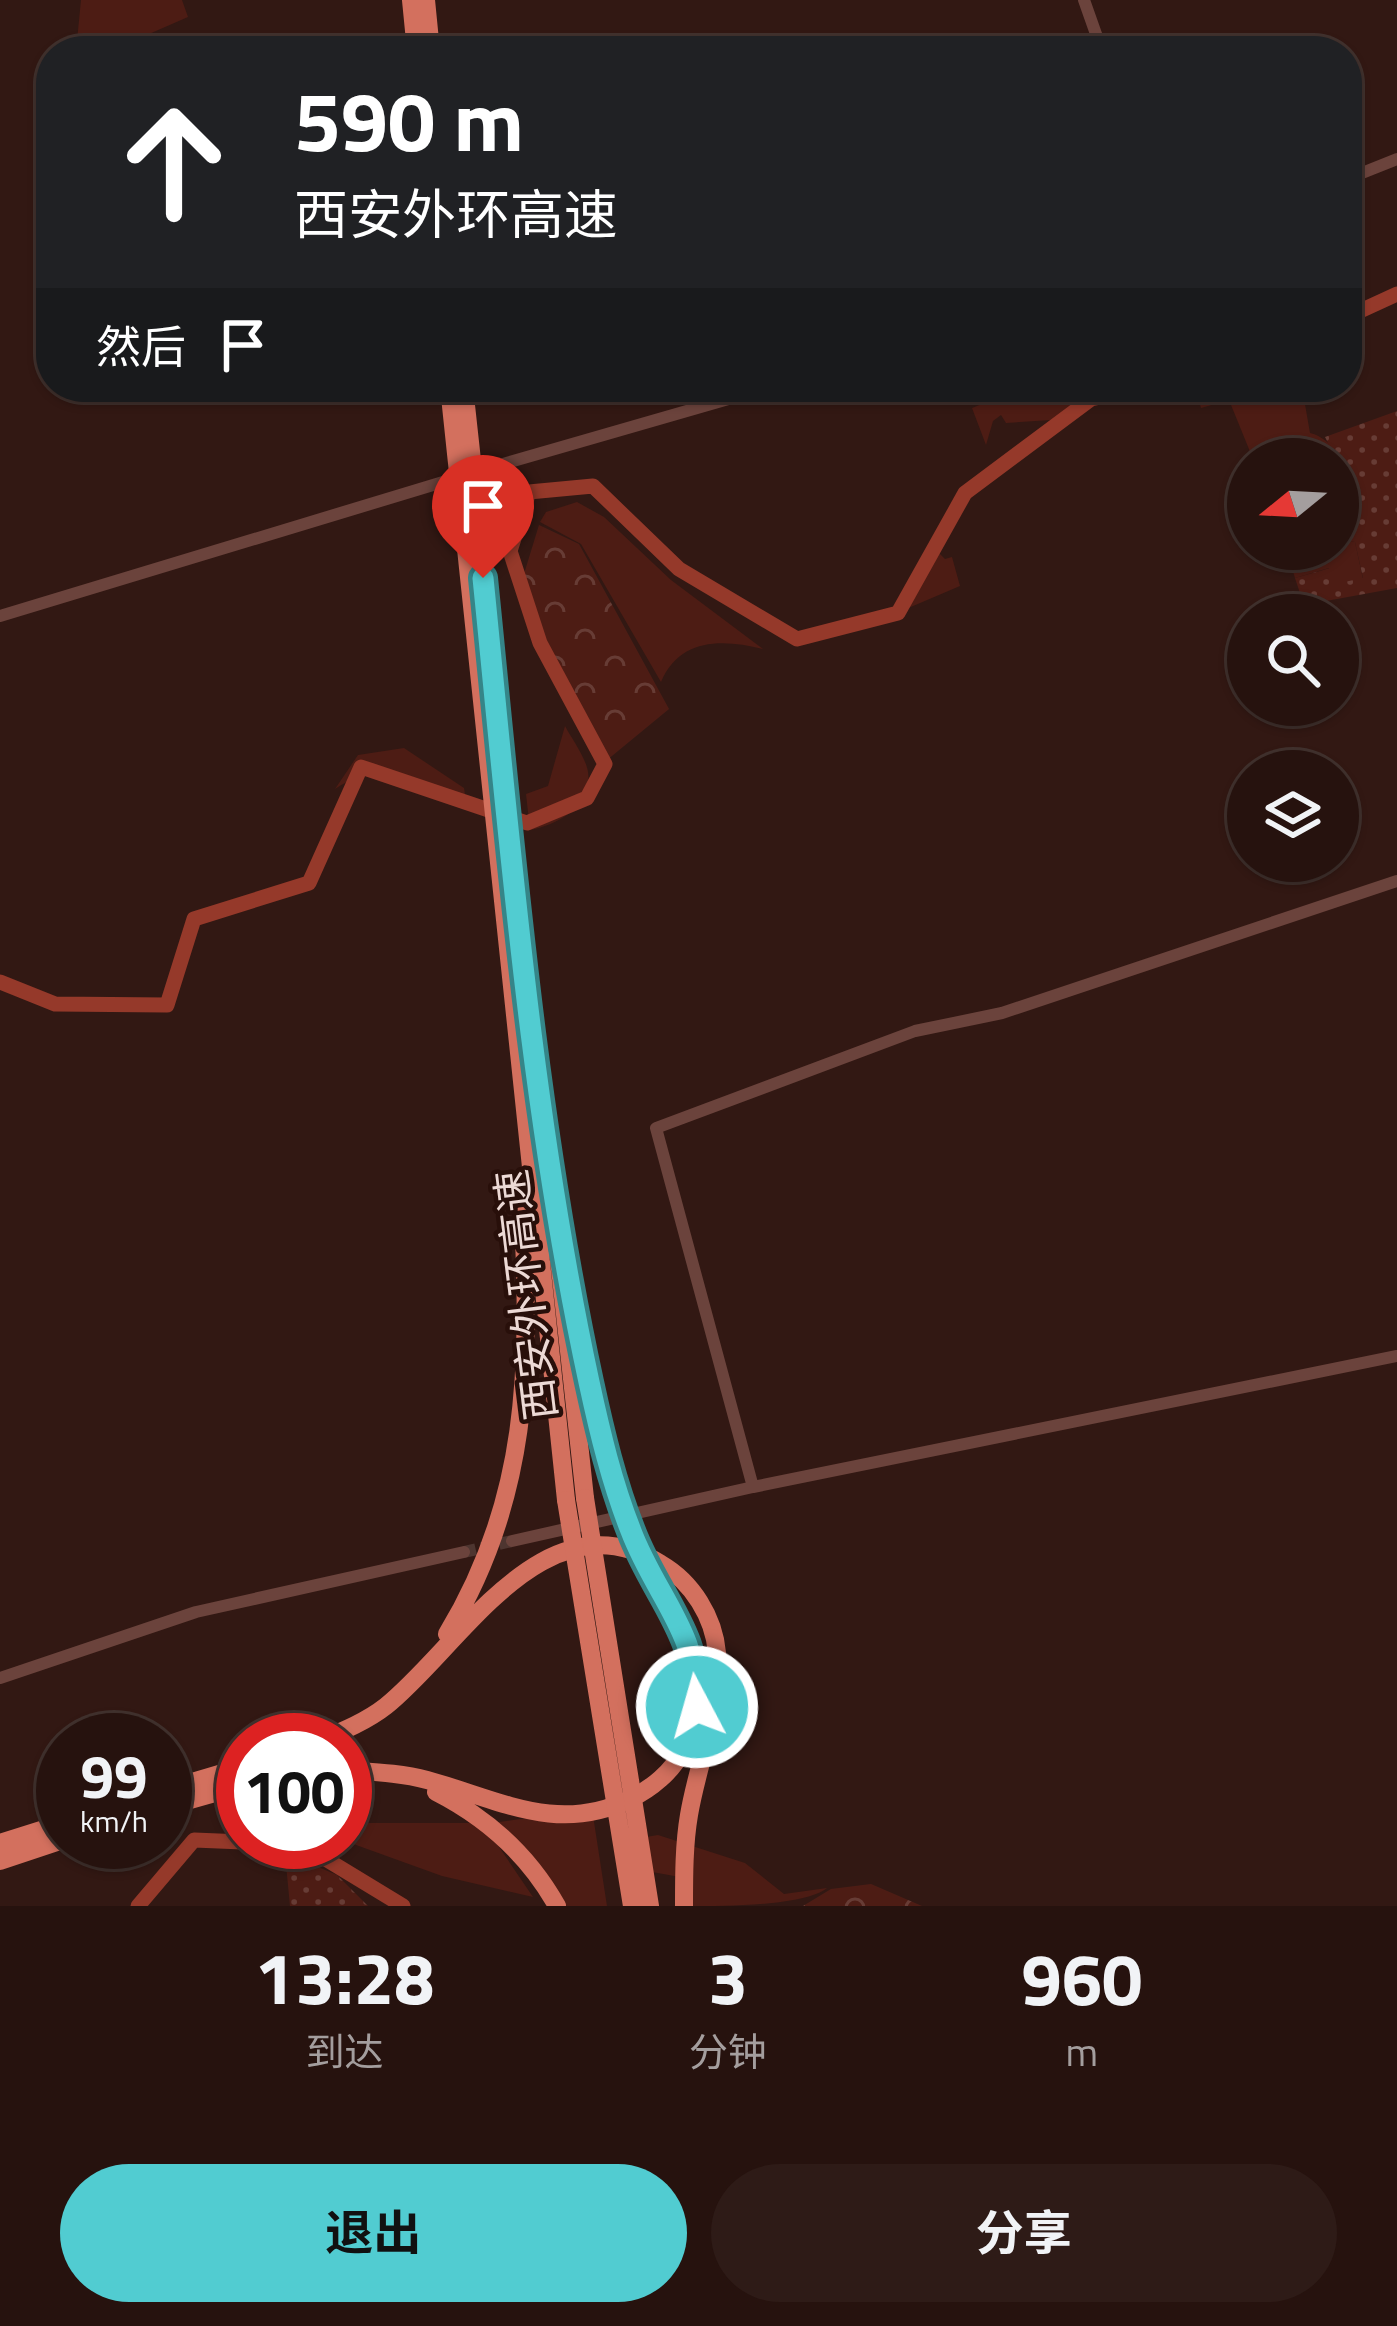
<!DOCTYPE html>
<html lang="zh">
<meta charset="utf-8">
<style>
body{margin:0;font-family:"Titillium Web","Noto Sans SC",sans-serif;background:#2e1b17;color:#f1f3f6;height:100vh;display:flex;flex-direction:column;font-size:45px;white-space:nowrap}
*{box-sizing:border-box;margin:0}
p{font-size:39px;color:#a49e9e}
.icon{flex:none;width:66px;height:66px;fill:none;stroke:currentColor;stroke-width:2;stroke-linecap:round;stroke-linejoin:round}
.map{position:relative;height:1906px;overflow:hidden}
.details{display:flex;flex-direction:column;background:#26120e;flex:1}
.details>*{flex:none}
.hud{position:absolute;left:36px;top:36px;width:1326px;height:366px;border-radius:48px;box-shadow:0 3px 9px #0004,0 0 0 3px #42322e;background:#202124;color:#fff;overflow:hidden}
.needle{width:78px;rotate:252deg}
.fabs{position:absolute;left:1227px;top:438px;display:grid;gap:24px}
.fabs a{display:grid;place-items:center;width:132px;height:132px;border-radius:50%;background:#26120e;box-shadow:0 3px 9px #0004,0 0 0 3px #42322e;font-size:60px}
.speed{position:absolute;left:36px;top:1713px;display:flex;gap:24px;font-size:60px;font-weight:700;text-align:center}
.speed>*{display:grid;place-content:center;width:156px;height:156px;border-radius:50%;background:#26120e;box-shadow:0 3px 9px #0004,0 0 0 3px #42322e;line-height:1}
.speed small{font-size:30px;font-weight:400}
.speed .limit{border:18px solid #d22;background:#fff;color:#111}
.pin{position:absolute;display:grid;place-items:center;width:102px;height:102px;color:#fff;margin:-123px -51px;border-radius:50% 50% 50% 0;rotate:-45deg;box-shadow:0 0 12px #0007}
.pin .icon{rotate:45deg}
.me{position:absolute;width:132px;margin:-66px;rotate:354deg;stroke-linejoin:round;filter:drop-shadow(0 0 9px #0008)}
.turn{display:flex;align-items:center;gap:42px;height:252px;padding:0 60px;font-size:54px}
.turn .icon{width:156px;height:156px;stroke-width:2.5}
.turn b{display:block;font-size:84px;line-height:102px}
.then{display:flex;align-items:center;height:114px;padding:0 60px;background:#0003;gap:24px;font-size:45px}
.eta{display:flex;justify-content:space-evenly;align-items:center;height:204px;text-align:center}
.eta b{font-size:72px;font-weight:700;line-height:84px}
.primary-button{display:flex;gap:24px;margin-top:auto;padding:24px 60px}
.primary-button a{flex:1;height:138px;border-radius:72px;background:#51ccd1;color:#111;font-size:48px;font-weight:700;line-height:138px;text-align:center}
.primary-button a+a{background:#2e1b17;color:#f1f3f6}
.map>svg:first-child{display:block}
</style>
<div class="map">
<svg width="1397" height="1906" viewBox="0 0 1397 1906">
<defs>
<pattern id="forest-crowns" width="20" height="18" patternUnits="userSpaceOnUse" patternTransform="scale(3)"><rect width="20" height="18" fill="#4d1c14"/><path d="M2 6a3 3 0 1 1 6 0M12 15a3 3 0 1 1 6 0" fill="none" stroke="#673c35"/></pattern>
<pattern id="park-dots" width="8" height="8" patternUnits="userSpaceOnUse" patternTransform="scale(3)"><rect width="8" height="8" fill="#4d1c14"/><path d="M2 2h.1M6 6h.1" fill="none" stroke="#673c35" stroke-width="1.8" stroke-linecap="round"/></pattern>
</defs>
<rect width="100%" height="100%" fill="#321813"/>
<path fill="#4d1c14" d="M81,0H182L188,17L110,51H76Z
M1024,387H1196L1098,396L1051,420L1006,423L1001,415L993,421L986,445L972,408Z
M1231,387H1302L1310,433C1334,439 1343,463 1350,486L1338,505V459H1253L1229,400L1201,408L1199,401Z
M577,502L604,517L671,580L763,649C722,639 680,638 661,682L581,544L540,522L546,512Z
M1338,538L1355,542L1363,579L1334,585L1329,568L1295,578L1286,549H1338Z
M936,550L945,559L952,557L960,586L899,612Z
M565,726C572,739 586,758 588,772C593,806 557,825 530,830L526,794L548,786Z
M404,748L464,788L467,807C422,781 384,756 335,789L358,755Z
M592,1809L607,1906H557L495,1841L533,1897L442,1876L345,1841V1823H492Z
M658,1835L745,1863L784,1894L827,1888C805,1906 726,1906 691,1906V1879L652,1872L646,1837Z"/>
<path fill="url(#forest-crowns)" d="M539,525L579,544L669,709L601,765L582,711L523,603L524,574Z
M871,1884L922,1906H803L831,1889Z"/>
<path fill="url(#park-dots)" d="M1397,411V588L1304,605L1295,578L1330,568L1335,584L1363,578L1355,542L1338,538V505L1350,486L1325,437Z
M285,1853L337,1875L368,1906H290Z"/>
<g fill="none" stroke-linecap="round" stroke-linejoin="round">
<path stroke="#95392a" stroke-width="15" d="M1347,317L1397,294
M0,982L55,1004L167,1005L194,919L309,883L361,767L527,823L587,798L605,764L540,643L510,551L529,492L593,486L679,569L797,639L898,613L965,493L1091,399L1144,387
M249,1842L301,1844L403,1906
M138,1906L194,1840L243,1842"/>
<path stroke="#4e3530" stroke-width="12" stroke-dasharray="12 6" stroke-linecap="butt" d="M464,1552L512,1541"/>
<path stroke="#6b433c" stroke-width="12" d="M1084,0L1102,51
M1347,179L1397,159
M489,468L770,387
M0,616L443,482
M753,1487L1397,1356
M512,1541L753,1487L656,1128L915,1031L1002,1013L1397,881
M0,1678L196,1612L464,1552"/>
<path stroke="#d3705e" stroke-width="18" d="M411,0L416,51
M426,0L431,51
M449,387L566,1500
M464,387L585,1498
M570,1270L612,1477
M447,1634C529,1499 530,1367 523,1215
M321,1740C343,1731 367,1721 386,1706C461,1646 544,1492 661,1564C692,1582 714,1617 717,1653C722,1709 698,1761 689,1815C684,1844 684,1876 684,1906
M345,1770C372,1772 401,1773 427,1780C498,1799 557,1835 630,1799C651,1789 673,1771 683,1750C711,1693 693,1647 663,1595
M165,1790L243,1767
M436,1792C487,1818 529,1856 557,1906
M165,1807L243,1785
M0,1843L63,1823
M0,1861L63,1840"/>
<path stroke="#d3705e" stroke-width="18" d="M612,1477L632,1536L663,1595
M585,1498L650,1906
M566,1500L632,1906"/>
</g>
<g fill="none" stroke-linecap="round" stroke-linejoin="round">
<g stroke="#358588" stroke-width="30">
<path id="route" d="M483,578C510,846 532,1118 589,1382C600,1433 612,1483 631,1531C656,1597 699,1632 697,1707"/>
</g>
<use href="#route" stroke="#51ccd1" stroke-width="21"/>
</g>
<g text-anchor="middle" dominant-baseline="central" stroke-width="9" stroke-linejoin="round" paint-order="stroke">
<g font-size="42" fill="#ecd9d5" stroke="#280f0a">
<text transform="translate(525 1295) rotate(-97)">西安外环高速</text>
</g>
</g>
</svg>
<div class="fabs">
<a><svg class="needle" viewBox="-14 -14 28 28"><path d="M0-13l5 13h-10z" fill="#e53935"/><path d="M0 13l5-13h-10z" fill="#a49e9e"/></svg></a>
<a><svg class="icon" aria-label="search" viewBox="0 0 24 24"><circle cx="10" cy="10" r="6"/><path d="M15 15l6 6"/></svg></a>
<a><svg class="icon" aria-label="layers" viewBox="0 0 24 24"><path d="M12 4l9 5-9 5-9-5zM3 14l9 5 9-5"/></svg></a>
</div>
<div class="speed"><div>99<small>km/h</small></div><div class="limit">100</div></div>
<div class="pin" style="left:483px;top:578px;background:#d93025"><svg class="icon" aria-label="arrive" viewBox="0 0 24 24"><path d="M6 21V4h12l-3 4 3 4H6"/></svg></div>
<svg class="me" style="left:697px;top:1707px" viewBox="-20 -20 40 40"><circle r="17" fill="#51ccd1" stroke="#fff" stroke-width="3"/><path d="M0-11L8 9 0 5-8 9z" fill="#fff"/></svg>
<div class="hud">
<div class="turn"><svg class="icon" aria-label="ahead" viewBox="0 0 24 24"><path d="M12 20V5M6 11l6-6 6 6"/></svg><div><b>590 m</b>西安外环高速</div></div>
<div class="then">然后<svg class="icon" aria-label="arrive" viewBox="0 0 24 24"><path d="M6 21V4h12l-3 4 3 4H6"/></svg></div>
</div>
</div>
<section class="details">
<div class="eta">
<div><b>13:28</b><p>到达</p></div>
<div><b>3</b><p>分钟</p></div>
<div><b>960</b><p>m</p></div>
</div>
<div class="primary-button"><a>退出</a><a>分享</a></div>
</section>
